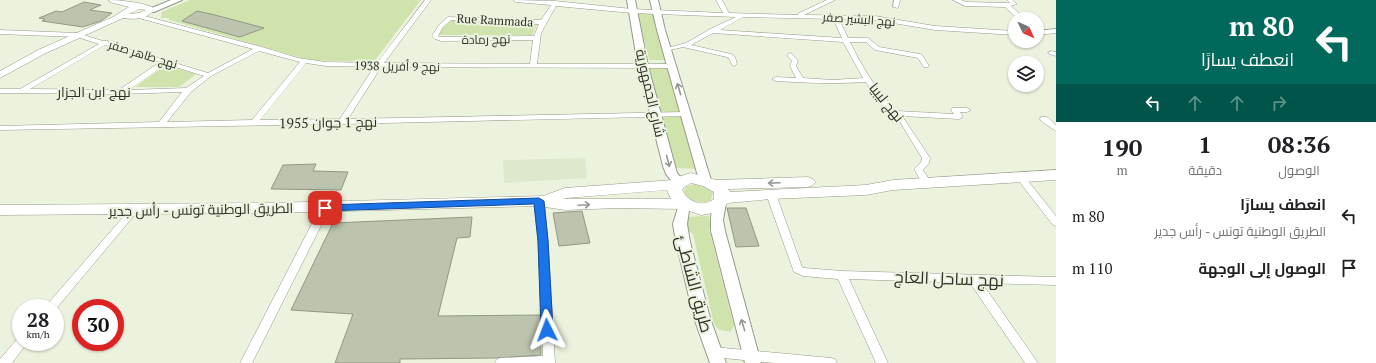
<!DOCTYPE html>
<html lang="ar">
<meta charset="utf-8">
<style>
body{margin:0;font-family:"PT Serif",Cairo,serif;background:#f6f6f6;color:#202124;direction:rtl;height:100vh;display:flex;flex-direction:column;font-size:15px;white-space:nowrap}
*{box-sizing:border-box;margin:0}
p{font-size:13px;color:#757577}
.icon{flex:none;width:22px;height:22px;fill:none;stroke:currentColor;stroke-width:2;stroke-linecap:round;stroke-linejoin:round}
.map{position:relative;flex:1;overflow:hidden;direction:ltr}
.side{display:flex;flex-direction:column;background:#fff;width:320px}
.side>*{flex:none}
.guide{background:#00695c;color:#fff;overflow:hidden}
.needle{width:26px;rotate:134deg}
.controls{position:absolute;left:1008px;top:12px;display:grid;gap:8px}
.controls a{display:grid;place-items:center;width:36px;height:36px;border-radius:50%;background:#fff;box-shadow:0 1px 3px #0004;font-size:20px}
.speed{position:absolute;left:12px;top:299px;display:flex;gap:8px;font-size:20px;font-weight:700;text-align:center}
.speed>*{display:grid;place-content:center;width:52px;height:52px;border-radius:50%;background:#fff;box-shadow:0 1px 3px #0004;line-height:1}
.speed small{font-size:10px;font-weight:400}
.speed .limit{border:6px solid #d22;background:#fff;color:#111}
.pin{position:absolute;display:grid;place-items:center;width:34px;height:34px;color:#fff;margin:-17px;border-radius:8px;box-shadow:0 2px 6px #0006}
.me{position:absolute;width:44px;margin:-22px;rotate:357deg;stroke-linejoin:round;filter:drop-shadow(0 0 3px #0008)}
.turn{display:flex;align-items:center;gap:14px;height:84px;padding:0 16px;font-size:18px}
.turn .icon{width:52px;height:52px;stroke-width:2.5}
.turn b{display:block;font-size:28px;line-height:34px}
.lanes{display:flex;align-items:center;height:38px;padding:0 16px;background:#0003;justify-content:center;gap:20px;direction:ltr}
.lanes .off{opacity:.35}
.eta{display:flex;justify-content:space-evenly;align-items:center;height:68px;text-align:center}
.eta b{font-size:24px;font-weight:700;line-height:28px}
ul{padding:0;list-style:none}
li{display:flex;align-items:center;gap:12px;height:52px;padding:0 16px}
li div{flex:1}
li b{display:block;font-size:15px}
li em{font-style:normal}
main{display:flex;flex:1;min-height:0}
.map>svg:first-child{display:block}
</style>
<main>
<section class="side">
<div class="guide">
<div class="turn"><svg class="icon" aria-label="left" viewBox="0 0 24 24"><path d="M17 20v-9H6M10 6l-5 5 5 5"/></svg><div><b>80 m</b>انعطف يسارًا</div></div>
<div class="lanes"><svg class="icon" aria-label="left" viewBox="0 0 24 24"><path d="M17 20v-9H6M10 6l-5 5 5 5"/></svg><svg class="icon off" aria-label="ahead" viewBox="0 0 24 24"><path d="M12 20V5M6 11l6-6 6 6"/></svg><svg class="icon off" aria-label="ahead" viewBox="0 0 24 24"><path d="M12 20V5M6 11l6-6 6 6"/></svg><svg class="icon off" aria-label="right" viewBox="0 0 24 24"><path d="M7 20v-9h11M14 6l5 5-5 5"/></svg></div>
</div>
<div class="eta">
<div><b>08:36</b><p>الوصول</p></div>
<div><b>1</b><p>دقيقة</p></div>
<div><b>190</b><p>m</p></div>
</div>
<ul>
<li><svg class="icon" aria-label="left" viewBox="0 0 24 24"><path d="M17 20v-9H6M10 6l-5 5 5 5"/></svg><div><b>انعطف يسارًا</b><p>الطريق الوطنية تونس - رأس جدير</p></div><em>80 m</em></li>
<li><svg class="icon" aria-label="arrive" viewBox="0 0 24 24"><path d="M6 21V4h12l-3 4 3 4H6"/></svg><div><b>الوصول إلى الوجهة</b></div><em>110 m</em></li>
</ul>
</section>
<div class="map">
<svg width="1056" height="363" viewBox="0 0 1056 363">
<rect width="100%" height="100%" fill="#ebf3de"/>
<path fill="#dee8cc" d="M585,158L587,178L504,183L503,160Z"/>
<path fill="#d0e3ad" d="M190,0H421L375,60L368,62L309,60L169,20V18H161L162,12Z
M637,12H653L667,60H649Z
M445,19L540,23L536,26L532,35H434Z
M675,62L690,112H660L644,64Z
M166,65L196,74L179,87H135Z
M660,117H682L698,169L674,168Z
M695,184L710,189L713,193L711,200C702,205 684,202 684,190L686,186Z
M709,216L711,228L709,229L734,326L730,332L718,329L714,324L693,234L685,228L683,217Z"/>
<path fill="#bcc4af" stroke="#919985" d="M84,2L101,5L90,10L112,13L101,21L83,27L42,21L45,19L39,18L56,11L62,12Z
M197,11L215,15L264,28L240,37L182,21Z
M316,164L313,171L348,172L341,190L271,189L283,165Z
M727,208H746L759,246L736,247Z
M582,211L590,243L559,246L553,213Z
M472,217L470,237L457,238L438,316L540,315L541,355L496,358L400,359V363H335L353,314L291,310L333,223Z"/>
<g fill="none" stroke-linecap="round" stroke-linejoin="round">
<g stroke="#949b88" stroke-width="1">
<path id="minor" d="M425,0H431L384,63L530,64L533,40L441,41L435,39L432,36L439,25L448,17L541,20L551,5L516,2L513,0L555,1L632,9L723,13L716,0H722L729,13L798,15L799,13L827,0H835L804,15L875,16L935,26L1015,31V35L935,30L875,20L839,19L848,38H868L879,47L920,54L922,55L929,66L928,67H924L918,58L875,50L866,42H850C862,67 877,91 897,111L954,114L951,110L952,108H967L971,110L967,112H960L963,117L959,119L902,116L930,158L929,163L923,170L932,184L927,187L924,186L914,169L921,162L922,158L900,122L880,103L866,82C836,84 806,83 776,81L772,79L776,77L796,78L790,66L792,61L787,55L790,53L792,54L798,61L796,66L803,78L833,80L863,78L843,42L713,33L691,45L731,54L735,57L737,64L734,66L732,65L729,58L727,57L683,47L666,51L663,49L686,43L707,31L708,30L736,17L632,13L556,6L541,33L537,64H672L675,66L672,68L381,67L348,119L685,112H688L689,114L688,116L342,124L0,130V126L159,122L182,92L121,94L0,93V89H20L99,44L77,37L0,34V30L77,33L103,41H108L109,43L208,73L253,49L135,17L134,16L137,14L262,47L298,58L326,62L377,63ZM743,17L833,19L842,38L720,30ZM451,20L539,24L534,36L439,37L438,36L443,27ZM105,45L160,62L119,90L30,89ZM259,51L300,62L252,120L167,122L191,92L211,76ZM306,63L326,66L374,67L340,119L260,120ZM166,64L204,76L186,88L129,90Z
M894,0H900L898,8L893,7Z
M953,0H961L966,2L1006,3H1010L1007,0H1013L1017,4L1011,6L1025,19H1018L1005,7L965,6Z
M1056,29V33L1037,35V31Z
M1051,51L1056,52V56L1049,54L1048,53Z
M1041,117H1047L1056,125V131L1041,121L1040,119Z
M1021,175L1024,176L1056,216V226L1053,225L1018,180L1017,178Z
M771,191L776,194L802,267L805,268L842,271L1056,277V285L982,283L1038,363H1025L970,283L849,279L888,363H876L838,279L803,276L794,272L766,194Z
M539,198L544,201L548,241L555,363H495L497,359L501,358L543,356L538,241L534,201Z
M325,205L330,208L252,363H240L320,208Z
M134,207L137,208L139,210L137,212L55,310V308H44L131,208Z
M21,337V342H28L12,363H0V359L18,338Z
M713,347L831,358L835,359L837,363H774L713,357L709,356L707,352L709,348Z"/>
</g>
<g stroke="#949b88" stroke-width="2">
<path id="tertiary" d="M171,0H182L154,12H151L147,10Z
M627,0H635L648,66L675,166L677,173L685,182L683,185H675L666,174L663,166L638,66Z
M650,0H658L665,30L711,180L709,183H701L699,180L657,30Z
M720,199L724,200L726,203L723,220L725,231L761,363H745L711,231C711,221 710,209 716,200Z
M684,200L688,201L690,204L687,224L690,242L710,318L726,363H710L694,318L676,242L673,224L680,201Z"/>
</g>
<g stroke="#949b88" stroke-width="1">
<path id="secondary" d="M109,0C119,0 149,3 155,9C148,19 134,20 123,18L44,54L0,78V71L38,50L113,17L129,7L110,2ZM139,9L146,10L139,13L129,14Z"/>
</g>
<g stroke="#949b88" stroke-width="1">
<path id="primary" d="M1056,170V180L893,190L866,195L771,199L728,203L720,211L708,214L701,215L683,209L618,208L565,210L539,206L270,213L0,215V205L270,203L543,196L565,188L673,180L678,177L691,173L716,180L808,177L813,179L816,182L813,185L808,187L728,189L730,192L866,185L893,180ZM691,183L703,186L714,192V199C703,208 688,202 682,190L684,187ZM667,190L671,199H563L567,198Z"/>
</g>
<use href="#minor" fill="#fff" fill-rule="evenodd"/>
<use href="#tertiary" fill="#fff" fill-rule="evenodd"/>
<use href="#secondary" fill="#fff" fill-rule="evenodd"/>
<use href="#primary" fill="#fff" fill-rule="evenodd"/>
</g>
<defs><path id="oneway-shaft" d="M-6 0H5M1.5-3L5.5 0L1.5 3" fill="none" stroke-width="1.6" stroke-linecap="round" stroke-linejoin="round"/></defs>
<g stroke="#969894">
<use href="#oneway-shaft" transform="translate(679 89) rotate(-106)"/>
<use href="#oneway-shaft" transform="translate(668 161) rotate(75)"/>
<use href="#oneway-shaft" transform="translate(774 183) rotate(178)"/>
<use href="#oneway-shaft" transform="translate(584 205) rotate(-3)"/>
<use href="#oneway-shaft" transform="translate(743 325) rotate(-106)"/>
</g>
<path fill="#1a73e8" stroke="#114b97" d="M539,198L544,201L548,241L553,330L551,334L547,335L543,334L541,330L538,241L534,204L325,211L320,208L325,205Z"/>
<g text-anchor="middle" dominant-baseline="central" stroke-width="4" stroke-linejoin="round" paint-order="stroke">
<g font-size="12" fill="#2e3129" stroke="#ebf3de">
<text transform="translate(859 19) rotate(4)">نهج البشير صفر</text>
<text transform="translate(495 20) rotate(3)">Rue Rammada</text>
<text transform="translate(486 39) rotate(-1)">نهج رمادة</text>
<text transform="translate(143 54) rotate(17)">نهج طاهر صفر</text>
<text transform="translate(397 66) rotate(1)">نهج 9 أفريل 1938</text>
</g>
<g font-size="14" fill="#2e3129" stroke="#ebf3de">
<text x="94" y="91">نهج ابن الجزار</text>
<text transform="translate(651 93) rotate(77)">شارع الجمهورية</text>
<text transform="translate(887 102) rotate(51)">نهج ليبيا</text>
<text transform="translate(328 122) rotate(-1)">نهج 1 جوان 1955</text>
<text transform="translate(201 209) rotate(-1)">الطريق الوطنية تونس - رأس جدير</text>
</g>
<g font-size="17" fill="#2e3129" stroke="#ebf3de">
<text transform="translate(949 278) rotate(2)">نهج ساحل العاج</text>
<text transform="translate(695 284) rotate(75)">طريق الشاطئ</text>
</g>
</g>
</svg>
<div class="controls">
<a><svg class="needle" viewBox="-14 -14 28 28"><path d="M0-13l5 13h-10z" fill="#e53935"/><path d="M0 13l5-13h-10z" fill="#757577"/></svg></a>
<a><svg class="icon" aria-label="layers" viewBox="0 0 24 24"><path d="M12 4l9 5-9 5-9-5zM3 14l9 5 9-5"/></svg></a>
</div>
<div class="speed"><div>28<small>km/h</small></div><div class="limit">30</div></div>
<div class="pin" style="left:325px;top:208px;background:#d93025"><svg class="icon" aria-label="arrive" viewBox="0 0 24 24"><path d="M6 21V4h12l-3 4 3 4H6"/></svg></div>
<svg class="me" style="left:547px;top:330px" viewBox="-20 -20 40 40"><path d="M0-17L14 15 0 8-14 15z" fill="#1a73e8" stroke="#fff" stroke-width="4"/></svg>
</div>
</main>
